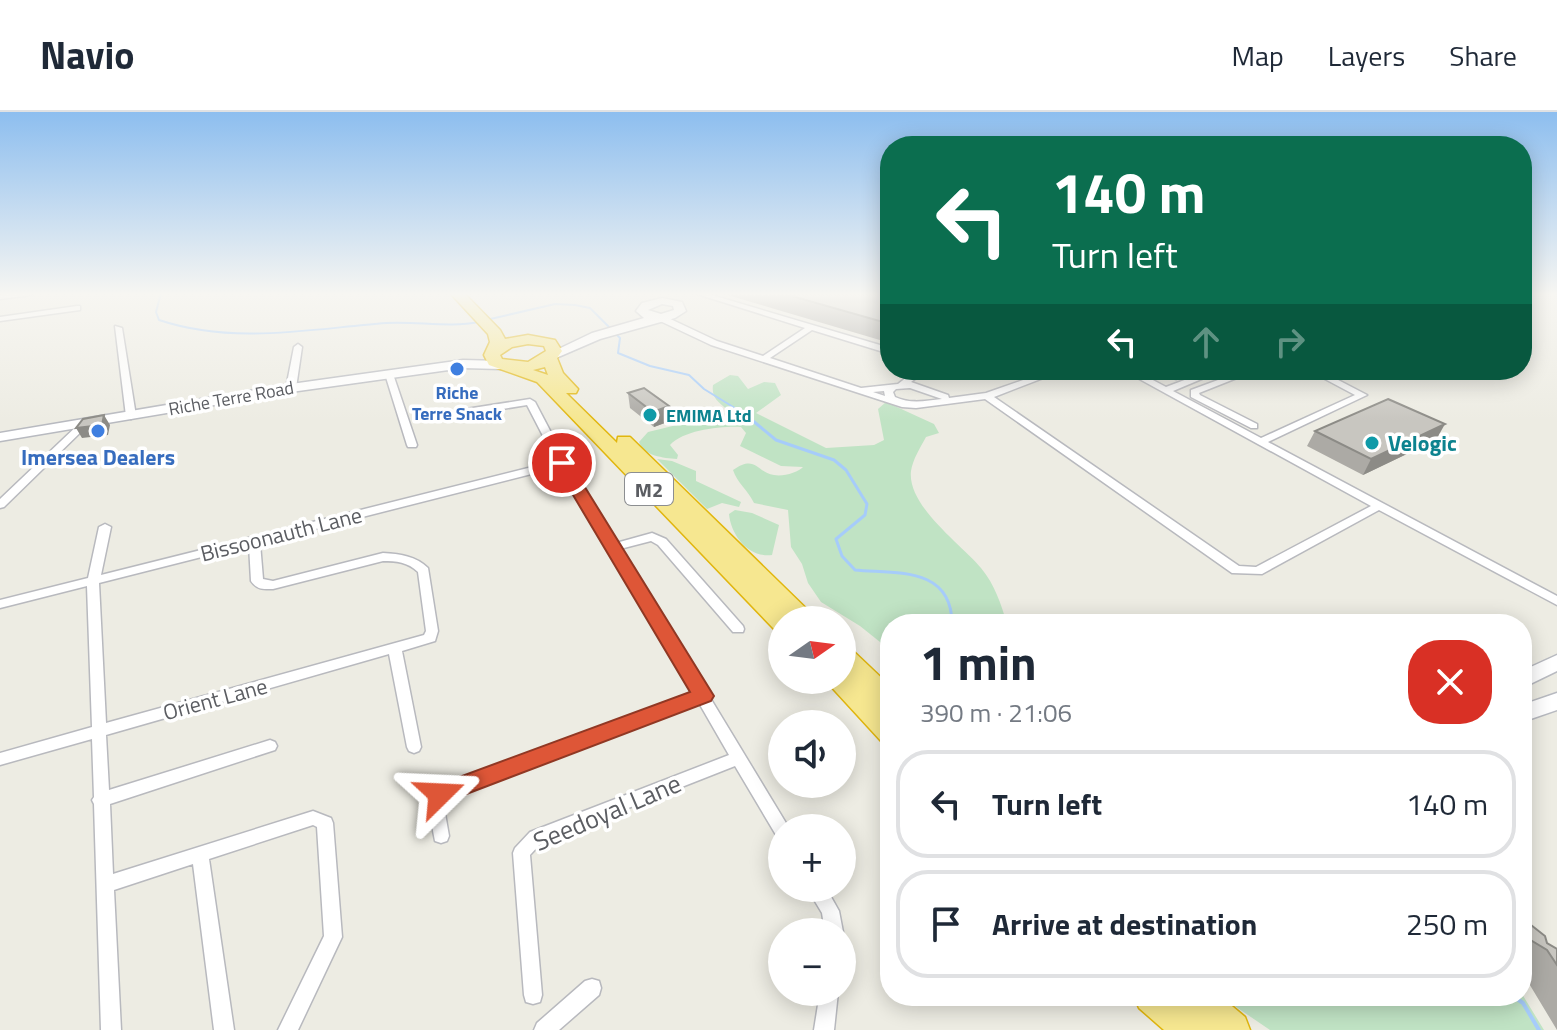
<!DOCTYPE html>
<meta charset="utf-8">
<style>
body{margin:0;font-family:"Titillium Web",sans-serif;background:#f2f2f3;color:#1f2937;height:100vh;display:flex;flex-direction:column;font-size:30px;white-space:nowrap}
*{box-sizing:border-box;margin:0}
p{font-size:26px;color:#747a83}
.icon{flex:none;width:44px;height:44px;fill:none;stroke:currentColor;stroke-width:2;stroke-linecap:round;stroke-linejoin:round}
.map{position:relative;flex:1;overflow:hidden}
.panel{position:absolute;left:880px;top:502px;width:652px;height:392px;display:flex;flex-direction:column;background:#fff;border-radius:32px;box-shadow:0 4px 20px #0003}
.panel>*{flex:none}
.banner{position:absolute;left:880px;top:24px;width:652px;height:244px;border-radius:32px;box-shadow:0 4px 20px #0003;background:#0b6e4f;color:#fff;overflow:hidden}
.needle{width:52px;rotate:76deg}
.tools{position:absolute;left:768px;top:494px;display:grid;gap:16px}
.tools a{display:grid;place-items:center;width:88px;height:88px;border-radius:50%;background:#fff;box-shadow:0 4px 20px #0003;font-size:40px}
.pin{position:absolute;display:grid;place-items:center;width:68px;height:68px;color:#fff;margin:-34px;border:4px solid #fff;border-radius:50%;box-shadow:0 2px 8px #0007}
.me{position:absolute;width:88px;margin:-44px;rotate:69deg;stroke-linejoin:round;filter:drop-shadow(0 0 6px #0008)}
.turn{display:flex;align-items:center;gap:28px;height:168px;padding:0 40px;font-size:36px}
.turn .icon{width:104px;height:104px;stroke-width:2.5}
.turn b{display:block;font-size:56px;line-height:68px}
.lanes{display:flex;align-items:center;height:76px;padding:0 40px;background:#0003;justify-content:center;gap:40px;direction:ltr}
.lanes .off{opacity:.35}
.round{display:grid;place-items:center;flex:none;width:84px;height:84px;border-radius:32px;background:#f2f2f3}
.summary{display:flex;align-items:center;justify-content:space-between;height:136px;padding:0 40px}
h1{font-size:48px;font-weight:700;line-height:60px}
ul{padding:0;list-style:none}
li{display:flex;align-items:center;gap:24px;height:108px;margin:0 16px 12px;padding:0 24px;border:4px solid #e0e1e3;border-radius:32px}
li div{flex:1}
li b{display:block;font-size:30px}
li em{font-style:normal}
header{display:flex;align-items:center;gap:48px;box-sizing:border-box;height:112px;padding:0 40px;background:#fff;border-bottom:2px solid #e0e1e3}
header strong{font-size:38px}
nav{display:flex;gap:44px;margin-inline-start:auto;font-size:28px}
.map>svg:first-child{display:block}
</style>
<header>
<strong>Navio</strong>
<nav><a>Map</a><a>Layers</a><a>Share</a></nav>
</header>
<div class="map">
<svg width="1557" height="918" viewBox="0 0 1557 918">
<rect width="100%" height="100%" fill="#edece3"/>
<path fill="#c0e3c4" d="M730,263L738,264L748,277L764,270L775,271L781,283L756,301L826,336L874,333L884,328L878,297L886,290L934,312L939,321L926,325C920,336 913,347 911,359C907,394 961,432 981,456C995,473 1001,492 1007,512H890V538L860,514L821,490L808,471L802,452L791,435L788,398L754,391C748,378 737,371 733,358C756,342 756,360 774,363C783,365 799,360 803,355L781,354L740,334L746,321L741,315C721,314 684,318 670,333L678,343L677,347C663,346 644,344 639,330L648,320L730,300C721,291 711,288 713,273Z
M657,347L672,349L696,359V369L741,390L739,395L722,391L707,397Z
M735,398L752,401L779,413L772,443C748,446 731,423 729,402Z
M1522,882L1544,918H1270L1220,884Z"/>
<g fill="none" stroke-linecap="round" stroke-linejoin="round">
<path stroke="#a6ccfa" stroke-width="2" d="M161,181L156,200L159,208C234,233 309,217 386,211C417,209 449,216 479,210
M486,208L555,192L575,193L590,196L620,226L618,241L650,254L689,263L704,277L751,306"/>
<path stroke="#a6ccfa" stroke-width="3" d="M747,304L776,328L834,348L846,358L867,392L865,403L836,427L842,444L855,458C893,462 952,453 952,512"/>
<path stroke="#a6ccfa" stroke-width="4" d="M1513,884L1523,891L1539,918"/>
<g stroke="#b8b9be" stroke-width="3">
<path id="street" d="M15,181H35L31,183L0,187V183Z
M694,181H705L890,236V242L812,218L770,246L861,276L898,272L916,258H926L911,270L948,283L949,286L986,281L1052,258H1064L994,285L1239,454L1256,455L1371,394L1123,258H1134L1166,275L1211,258H1223L1173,279L1261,326L1355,283L1308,258H1319L1367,283L1268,330L1557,484V493L1379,398L1262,462L1232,461L985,287L916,296L902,295L711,233L658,208V204H664L717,229L763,244L805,216ZM910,276L942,287C925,289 910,292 895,285L893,280L896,277ZM884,279L885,284L873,280Z
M77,194H80V198L0,209V205Z
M115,214L122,216L136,304L131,307L126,304Z
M298,232L302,235L296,276L291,279L286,276L294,235Z
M1151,258C1158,258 1171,261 1177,261C1184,260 1190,258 1197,258L1176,267Z
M1245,258H1257L1199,281L1200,283L1257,312V316H1251L1191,285V278Z
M389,259L393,262L417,333L416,335H408L407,333L385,262Z
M530,287L535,290L567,351L616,431L652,421L666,427L743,514L744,517L743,520H733L658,433L651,429L620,437L789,716H782V725L776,723L735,654L542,730L530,743L542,883L540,890L533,892L526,890L524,883L513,741L515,736L530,720L729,643L699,591L446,687L443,690L449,724L447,729L441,731L435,729L427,688L434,677L693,582L559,355L260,431L263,467L273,469L383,441C400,442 416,444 428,456L438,519L435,529L402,539L421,635L419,639L414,641L409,639L407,635L389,542L106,623L109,678L270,628L275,630L277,634L275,638L110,692L113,762L313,699L331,706L333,711L342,825L298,918H278L324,824L317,715L313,713L209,747L234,918H214L193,752L114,778L121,918H101L94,692L92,688L94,685L92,627L0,653V641L92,615L87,474L0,496V488L88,466L99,415L105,412L111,415L101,463L556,349L527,293L466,303L461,300L466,297ZM249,433L251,469C257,478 264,477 273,477L383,449C396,449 408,450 418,460L426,519L424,523L106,611L99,471Z
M84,309L89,312L87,314L4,395L0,396V387L81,310Z
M807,776H826L839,799L843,820L842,822V820H825L822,801Z
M592,867L599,869L601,876L599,883L559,918H534L537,911L585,869Z
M820,880H838L834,918H814Z"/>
</g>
<g stroke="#b8bac0" stroke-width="3">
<path id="secondary" d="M662,186L682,190L686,199L675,206L600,227L556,246L546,243L592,221L644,206L636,199L642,191ZM662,192L673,194L674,198L661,202L648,198Z
M463,248L501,249L507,253L501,257L463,256L291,280L0,329V321L291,272Z
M1557,543V559L1522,576V559Z
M1557,581V598L1522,610V593Z"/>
</g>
<g stroke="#e1b60e" stroke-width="3">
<path id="highway" d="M450,181H464L500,218L505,227L528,223L555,228L562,239L557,246L563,261L578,277L576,281H566L617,331L618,325H630L818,508H782V519L774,517L537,270L489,253L484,243L490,230L488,222ZM528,232L544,234L546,239L528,250L502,247L500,243L512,235ZM545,255L548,263L533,258Z
M842,534L851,537L890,574V600L884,598L890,604V632L881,629L825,568H842V560H844Z
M1134,884H1220L1245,905L1250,918H1164L1139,896Z"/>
</g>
<use href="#street" fill="#fff" fill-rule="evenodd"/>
<use href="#secondary" fill="#fff" fill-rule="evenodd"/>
<use href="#highway" fill="#f6e790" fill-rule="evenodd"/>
</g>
<path fill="#acaaa5" d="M724,181H890V231L724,182Z
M628,281L669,294L670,309L654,315L630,296Z
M1315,319L1436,328L1363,363L1307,334Z
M1522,806L1547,831L1557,837V918L1522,860Z"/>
<path fill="#8c8b86" d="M669,294L670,309L654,315L653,300Z
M104,303L110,313L108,323L82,326L76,316Z
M1445,312L1436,328L1363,363L1371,347Z"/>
<path fill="#c8c6c0" stroke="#8c8b86" stroke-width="2" d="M781,181H890V212Z
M644,276L669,294L653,300L628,281Z
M1388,287L1445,312L1371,347L1315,319Z
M104,303L102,313L76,316L83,307Z
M1522,806L1545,824L1547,831L1557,837V853L1547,838L1522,823Z"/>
<linearGradient id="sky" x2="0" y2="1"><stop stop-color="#8dbeef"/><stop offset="0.59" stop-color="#f7f6f2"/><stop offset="1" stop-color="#f7f6f2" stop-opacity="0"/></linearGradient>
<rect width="1557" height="309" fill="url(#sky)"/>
<path fill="#de5637" stroke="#903824" stroke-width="2" d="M562,347L570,351L714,584L711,589L448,689L440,692L432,689L428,682L432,675L690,580L554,351Z"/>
<g fill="#3f7fe0" stroke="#fff" stroke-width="3">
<circle cx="457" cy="257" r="8"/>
<circle cx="98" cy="319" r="8"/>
</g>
<g fill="#0f9aa8" stroke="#fff" stroke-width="3">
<circle cx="650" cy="303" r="8"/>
<circle cx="1372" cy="331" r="8"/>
</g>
<g text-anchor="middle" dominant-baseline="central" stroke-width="7" stroke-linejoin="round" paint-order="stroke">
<g font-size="18" font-weight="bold" fill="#366cbe" stroke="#fff">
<text x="457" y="280">Riche<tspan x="457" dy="21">Terre Snack</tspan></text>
</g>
<g font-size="18" fill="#5b5d62" stroke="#fff">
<text transform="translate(231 286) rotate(-10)">Riche Terre Road</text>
</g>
<g font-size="18" font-weight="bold" fill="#0d838f" stroke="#fff" text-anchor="start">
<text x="666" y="303">EMIMA Ltd</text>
</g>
<rect fill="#fff" stroke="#8c8e91" stroke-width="2" x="625" y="361" width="48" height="32" rx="6"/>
<g font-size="20" font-weight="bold" fill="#5b5d62">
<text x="649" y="377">M2</text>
</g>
<g font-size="22" font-weight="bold" fill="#0d838f" stroke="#fff" text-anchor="start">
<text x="1388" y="331">Velogic</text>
</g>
<g font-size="22" font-weight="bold" fill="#366cbe" stroke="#fff">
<text x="98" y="345">Imersea Dealers</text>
</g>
<g font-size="22" fill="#5b5d62" stroke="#fff">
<text transform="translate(281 422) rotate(-14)">Bissoonauth Lane</text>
<text transform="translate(215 587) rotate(-15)">Orient Lane</text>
</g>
<g font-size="26" fill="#5b5d62" stroke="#fff">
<text transform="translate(607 700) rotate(-23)">Seedoyal Lane</text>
</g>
</g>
</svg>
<div class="tools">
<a><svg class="needle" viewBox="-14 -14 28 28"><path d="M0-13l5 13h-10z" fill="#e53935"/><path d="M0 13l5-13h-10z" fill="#747a83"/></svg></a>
<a><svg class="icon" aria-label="sound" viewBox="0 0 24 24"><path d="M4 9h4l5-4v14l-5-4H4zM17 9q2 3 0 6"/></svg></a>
<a>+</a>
<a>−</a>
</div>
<div class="pin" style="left:562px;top:351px;background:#d93025"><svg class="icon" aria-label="arrive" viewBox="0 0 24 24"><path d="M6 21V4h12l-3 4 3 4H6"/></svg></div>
<svg class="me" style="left:440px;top:682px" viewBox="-20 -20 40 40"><path d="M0-17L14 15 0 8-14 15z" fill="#de5637" stroke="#fff" stroke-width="4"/></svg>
<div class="banner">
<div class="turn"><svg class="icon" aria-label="left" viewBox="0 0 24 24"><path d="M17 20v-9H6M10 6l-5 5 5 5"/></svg><div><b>140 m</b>Turn left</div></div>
<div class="lanes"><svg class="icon" aria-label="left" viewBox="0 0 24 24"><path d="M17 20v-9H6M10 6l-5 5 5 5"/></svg><svg class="icon off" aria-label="ahead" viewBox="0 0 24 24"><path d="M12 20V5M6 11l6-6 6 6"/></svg><svg class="icon off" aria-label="right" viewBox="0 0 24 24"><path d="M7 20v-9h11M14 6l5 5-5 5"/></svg></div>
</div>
<section class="panel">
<div class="summary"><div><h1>1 min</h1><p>390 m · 21:06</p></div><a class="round" style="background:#d93025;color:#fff"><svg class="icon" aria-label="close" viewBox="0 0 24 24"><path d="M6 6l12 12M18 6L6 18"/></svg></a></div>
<ul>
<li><svg class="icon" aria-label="left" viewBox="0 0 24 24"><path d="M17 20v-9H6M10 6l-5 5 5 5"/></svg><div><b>Turn left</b></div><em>140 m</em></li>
<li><svg class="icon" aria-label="arrive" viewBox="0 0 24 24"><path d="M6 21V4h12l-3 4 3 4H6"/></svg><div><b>Arrive at destination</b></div><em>250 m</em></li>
</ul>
</section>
</div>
